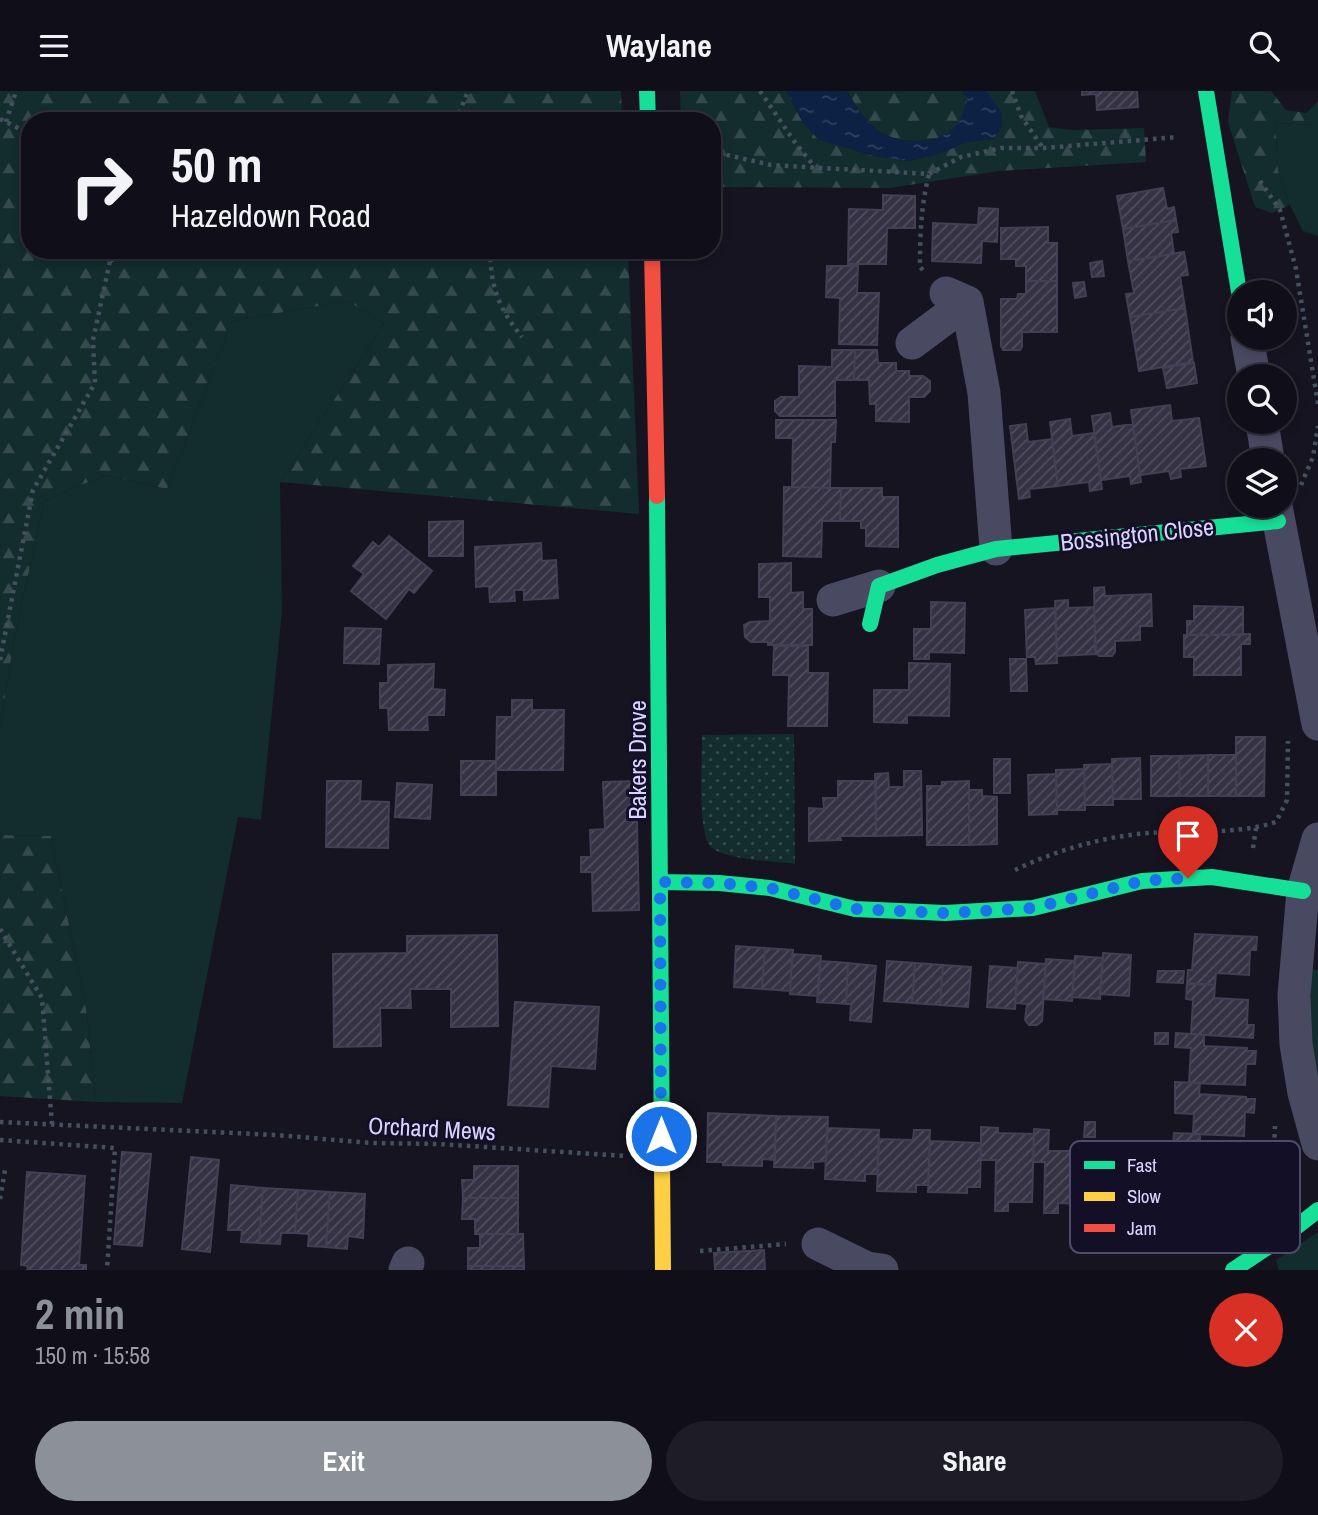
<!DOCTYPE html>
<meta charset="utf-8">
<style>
body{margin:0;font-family:"Archivo Narrow",sans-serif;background:#1e1d26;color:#f1f3f6;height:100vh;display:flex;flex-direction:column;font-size:26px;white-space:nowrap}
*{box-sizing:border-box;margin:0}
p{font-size:23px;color:#9c9ca2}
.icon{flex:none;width:38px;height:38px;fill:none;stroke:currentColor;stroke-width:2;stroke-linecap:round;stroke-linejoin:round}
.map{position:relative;height:1179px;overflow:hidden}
.sheet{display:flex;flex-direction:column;background:#100f19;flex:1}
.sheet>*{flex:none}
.top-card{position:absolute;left:21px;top:21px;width:700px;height:147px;border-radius:28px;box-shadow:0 4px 10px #0003,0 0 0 2px #302f38;background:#100f19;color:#f1f3f6;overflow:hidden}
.fabs{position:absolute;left:1227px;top:189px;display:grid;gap:14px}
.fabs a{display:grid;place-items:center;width:70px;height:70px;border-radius:50%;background:#100f19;box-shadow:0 4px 10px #0003,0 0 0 2px #302f38;font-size:35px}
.pin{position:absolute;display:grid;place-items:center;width:60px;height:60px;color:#fff;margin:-72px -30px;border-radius:50% 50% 50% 0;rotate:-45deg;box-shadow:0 0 7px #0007}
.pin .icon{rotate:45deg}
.me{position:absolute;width:77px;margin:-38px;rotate:0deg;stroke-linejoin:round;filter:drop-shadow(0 0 5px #0008)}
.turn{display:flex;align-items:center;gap:24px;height:147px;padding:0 35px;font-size:32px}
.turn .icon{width:91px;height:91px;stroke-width:2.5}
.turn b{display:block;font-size:49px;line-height:60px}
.round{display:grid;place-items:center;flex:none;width:74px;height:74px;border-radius:37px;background:#1e1d26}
.headline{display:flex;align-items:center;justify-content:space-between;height:119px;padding:0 35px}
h1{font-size:42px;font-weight:800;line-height:52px;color:#8c9099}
.action{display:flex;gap:14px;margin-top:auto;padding:14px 35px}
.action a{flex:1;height:80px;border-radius:42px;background:#8c9099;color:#fff;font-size:28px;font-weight:800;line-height:80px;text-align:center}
.action a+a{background:#1e1d26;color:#f1f3f6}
header{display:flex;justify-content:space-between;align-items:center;height:91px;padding:0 35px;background:#100f19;font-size:32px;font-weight:800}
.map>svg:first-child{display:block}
</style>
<header><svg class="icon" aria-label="menu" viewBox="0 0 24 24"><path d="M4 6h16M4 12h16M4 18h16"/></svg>Waylane<svg class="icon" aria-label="search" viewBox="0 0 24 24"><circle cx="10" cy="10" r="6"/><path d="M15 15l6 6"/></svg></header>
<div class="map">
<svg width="1318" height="1179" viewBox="0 0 1318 1179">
<defs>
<pattern id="forest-firs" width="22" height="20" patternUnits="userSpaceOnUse" patternTransform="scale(1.75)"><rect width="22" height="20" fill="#132c2d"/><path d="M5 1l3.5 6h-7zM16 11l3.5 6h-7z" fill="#354a4c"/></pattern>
<pattern id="park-dots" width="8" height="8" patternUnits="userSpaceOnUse" patternTransform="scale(1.75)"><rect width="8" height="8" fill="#132c2d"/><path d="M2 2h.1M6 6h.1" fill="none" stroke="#354a4c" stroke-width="1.8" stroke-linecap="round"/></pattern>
<pattern id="water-ripples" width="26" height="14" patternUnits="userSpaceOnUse" patternTransform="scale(1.75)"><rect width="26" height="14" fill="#0d2144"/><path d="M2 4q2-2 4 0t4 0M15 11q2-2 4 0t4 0" fill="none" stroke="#304060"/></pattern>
<pattern id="building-hatch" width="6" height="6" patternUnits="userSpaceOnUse" patternTransform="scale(1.75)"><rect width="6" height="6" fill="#343243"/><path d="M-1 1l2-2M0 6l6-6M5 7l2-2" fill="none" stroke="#514f5f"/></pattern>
</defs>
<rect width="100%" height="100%" fill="#161421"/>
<path fill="#132c2d" d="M1275,32L1318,34V145L1303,140L1290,114L1278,80Z
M348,210L384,233L280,391L282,520L261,729L238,726L182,1012L96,1011L86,918L51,745L0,744V634L14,550L44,410L105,384L167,398L232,230Z
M1310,878L1318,879V996L1312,964Z
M1318,1141V1179H1279L1276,1169Z"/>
<path fill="url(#forest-firs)" d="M0,0H621L622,30H30V159H628L639,423L280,391L384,233L348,210L232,230L167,398L105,384L44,410L14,550L0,634Z
M680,0H786L802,30L818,48L874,65L909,70L938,63L968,51L993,47L1002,36L1001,21L986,0H1035L1049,36L1071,39L1144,37L1146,71L999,80L890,97L712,96V30H681Z
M847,0H962L968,8C965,16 963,27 958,34C941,55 897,54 877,39C863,28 856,14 847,0Z
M1232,0H1271L1286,19L1306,22L1318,11V34L1275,32L1278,80L1290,114L1272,122L1255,116L1228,31Z
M0,744L51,745L86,918L96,1011L0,1005Z"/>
<path fill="url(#park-dots)" d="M794,643L795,773C775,770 725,769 711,756C697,743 702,665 702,644Z"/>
<path fill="url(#water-ripples)" d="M786,0H847C855,14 864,28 877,39C897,54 941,55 957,34C962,27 965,16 968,8L962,0H986L1001,20L1002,36L993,48L968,51L938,63L909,70L874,65L818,48L802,30Z"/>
<path fill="url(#building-hatch)" stroke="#433f54" stroke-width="2" d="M1082,0H1137L1138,16L1097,19L1096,3L1082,4Z
M1163,97L1167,118L1174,116L1176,129L1123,138L1117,105Z
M883,104L915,105V137H887L886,173H848L849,118L883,119Z
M979,117L998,118L997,151L982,150L981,172L932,170L933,132L978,134Z
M1176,129L1178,141L1171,142L1174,163L1128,170L1123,138Z
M1048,136V152H1057V190H1026V175H1016V168H1001V137Z
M1184,161L1188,184L1180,185L1185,217L1130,226L1126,203L1134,202L1128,170Z
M1102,170L1104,185L1092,186L1090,172Z
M827,175H858L857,202H879L877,254L839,253L840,207L826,206Z
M1026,190H1057V241H1022V256L1020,259H1003L1001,255V208H1017L1018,203H1026Z
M1084,191L1086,205L1075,207L1073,192Z
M1185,217L1193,271L1139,280L1130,226Z
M832,259H855L854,289H835V325H780L775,320V310L781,306H799V275L832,276Z
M855,259H877L878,272H896V280H909V285H923L930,290V300L924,306H909V331L876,330V313H870L869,289H854Z
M1194,272L1197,292L1167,297L1163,277Z
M1170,314L1172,330L1199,327L1206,375L1180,378L1181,386L1171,388L1169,380L1140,384L1131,319Z
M1110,322L1112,336L1133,333L1141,391L1131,393L1130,385L1101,389L1092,325Z
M1070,328L1072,345L1094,342L1102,398L1090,400L1089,391L1058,395L1050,331Z
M776,329H836L835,351H831L830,397L792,396L793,347H776Z
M1026,333L1028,351L1052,348L1058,395L1029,398L1030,406L1019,408L1010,335Z
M784,396L841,397L840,430H822L821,466L783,465Z
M841,397H882V406H898V456L866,455V437H861V430H840Z
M463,430V465H429V431Z
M389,445L432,480L414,502L409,498L386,528L351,500L364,483L353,475L373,451L379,456Z
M541,452L542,470L556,469L558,507L524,509V499H514L515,510L490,511L489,495L476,496L475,456Z
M791,472V502L803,501V518H812V554H768V551H751L745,546L744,534L750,531L770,530V506H759V473Z
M1104,496L1105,505L1151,503L1152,535H1140V549L1115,550V561L1112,565H1099L1095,560L1094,497Z
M1068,509V517L1094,516L1096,563L1057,565L1055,510Z
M931,511L965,512L964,562L929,561V568H914V538H931Z
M1194,515L1243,516V544H1187V530H1194Z
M1055,517L1057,572L1036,573L1035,566H1027L1025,519Z
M345,537L381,538L379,573L344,572Z
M1250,543V553H1241V584H1194V566H1184V544Z
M774,555H808V582H828L827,635H788L789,584H773Z
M1010,568H1026L1027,600H1011Z
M909,572L950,573L949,625L907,624V632L874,631V599H909Z
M434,573L433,598L445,599L444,624H427L428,639H389L388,617H380V592H388V574Z
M512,609H532V619H564L563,679H496L497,626H512Z
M1236,646H1265L1264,705H1236Z
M1208,664H1236V705H1208Z
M1208,664V705H1180L1179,665Z
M1151,665H1179L1180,705H1151Z
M1140,667L1141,708H1113L1112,668Z
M994,668H1010V702H994Z
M461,670H496V704H461Z
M1112,673L1113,714H1085L1084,674Z
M1084,678L1085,719H1057L1056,679Z
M904,680H921L922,744L876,745L875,683L888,682L889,696H904Z
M1056,683L1057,723L1029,724L1028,684Z
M327,690H361L360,710L389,711L388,757L326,756Z
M636,690L639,819L593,820L592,781H581V766H591L590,739L605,738L603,691Z
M838,690H876V745H840L841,749L809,750V717L824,718L823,707H838Z
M969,690V754H927V695H942V691Z
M397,692L432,694L430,728L395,726Z
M969,699H982V705L997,706V753L969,754Z
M1195,843L1257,846L1256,859H1250L1249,884L1216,882L1215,894L1187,893L1188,879H1192Z
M497,844L498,935L451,936V898H410L411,917H380L381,955L334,956L333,863L407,862V845Z
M736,855L765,857L762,898L734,896Z
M765,857L793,859L790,900L762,898Z
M1103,862L1131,864L1129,905L1100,903Z
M792,863L821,865L818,905L790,903Z
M1075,865L1103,867L1100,908L1072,906Z
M1046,868L1075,870L1072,910L1043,908Z
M820,870L848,872L846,913L817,911Z
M887,870L915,872L912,912L884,910Z
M1018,871L1046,873L1042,930L1037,934H1029L1025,929L1027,913L1015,912Z
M848,872L876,875L871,931L850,929L851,913H846Z
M915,872L943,874L940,914L912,912Z
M943,874L971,876L968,916L940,914Z
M990,875L1018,877L1015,918L987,916Z
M1158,880H1184L1183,892L1157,891Z
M1187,892L1215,894L1214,907L1248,909L1247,934H1254L1253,947L1191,943L1193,909L1186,908Z
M515,911L599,916L595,978L551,975L548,1016L508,1014Z
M1155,942H1168V953H1155Z
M1176,942L1204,944V955L1247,957V960H1256L1255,973H1246L1245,994L1189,992L1191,957L1175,956Z
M1175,991L1200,992L1199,1003L1246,1006V1008H1255L1254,1022L1245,1021L1244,1045L1193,1043L1194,1023L1175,1022Z
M708,1022L776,1025L775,1069L762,1068V1075L723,1074V1071H707Z
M776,1025L828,1026L826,1070L813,1071V1077L774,1076Z
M1085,1031H1095V1046H1084Z
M981,1036L998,1037V1042L1034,1043L1032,1111H1008V1120H995L996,1069H981Z
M827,1037L879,1039L877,1083H865V1090L825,1088Z
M1034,1038L1049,1039L1048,1060H1083L1082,1113L1058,1112V1122H1044L1045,1071H1033Z
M914,1039H930L928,1094H916V1101L877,1100L879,1048L913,1049Z
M1174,1042L1200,1043V1054L1252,1058V1071L1243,1070L1241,1094L1183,1092L1178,1083V1076L1184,1069H1192L1193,1056L1173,1055Z
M930,1050L981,1052L980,1096H967V1102L928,1101Z
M122,1061L151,1063L142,1155L114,1153Z
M191,1066L219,1069L210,1161L182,1158Z
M474,1075H518V1107H463L462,1089H474Z
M27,1081L85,1085L79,1174H86V1179H27L28,1175L21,1174Z
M231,1094L263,1097L259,1152L241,1151L242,1139H228Z
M263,1097L298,1099L295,1142H281L280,1153L259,1152Z
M298,1099L330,1101L326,1156L308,1155L309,1143L295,1142Z
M330,1101L365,1103L363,1147L348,1145L347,1158L326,1156Z
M463,1107H518V1143H475V1128H462Z
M480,1143H523L524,1175H468V1157H480Z
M764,1159L765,1179H715L714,1162Z
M468,1175H524V1179H468Z"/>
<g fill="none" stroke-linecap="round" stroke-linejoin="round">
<path stroke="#44505f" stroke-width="4.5" stroke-dasharray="3.5 5" stroke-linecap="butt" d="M760,0L796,53L815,76
M1012,0L1021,25L1043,57
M0,28L30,43
M456,30L468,0
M6,31L16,0
M712,55L727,64L771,74L929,83L961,66L1001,57H1044L1178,46
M1260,90L1280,119L1296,178L1318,313
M490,159C491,197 498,216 522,246
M110,170L134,159
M923,179L920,176C920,144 921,114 929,83
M1301,394L1313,366L1318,335
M0,569L33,399L95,292L93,249L110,170L108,159
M1253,757L1256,737
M1015,779C1054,760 1105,745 1149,742C1191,739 1236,744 1276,731L1287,709L1288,650
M0,838L42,907L52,1033
M0,1031L276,1044L371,1052L439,1053L625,1065
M0,1049L115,1057L107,1179
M1272,1106L1275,1035
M0,1108L5,1079
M700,1160L786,1153"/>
<path stroke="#4a4962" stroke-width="33" d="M946,202L967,211L984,302L996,458
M1247,247L1254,285
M912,252L967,211
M1262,331L1268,369
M1276,415L1318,633
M833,509L879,495
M1318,748L1303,800L1294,904L1296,953L1304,1002L1318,1053
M818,1153L867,1177L882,1179
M405,1179L408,1172"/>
<path stroke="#16e098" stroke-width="16" d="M647,0L648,30
M1206,0L1239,201
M657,405L662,1074
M870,533L879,495L937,474L996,458L1278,430
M660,791L719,792L770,797L855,818L945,822L1033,817L1142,790L1212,786L1303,800
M1233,1179L1286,1144L1318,1119"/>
<path stroke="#ffcf43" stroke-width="16" d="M662,1074L663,1179"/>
<path stroke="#f24e42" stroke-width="16" d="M652,159L657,405"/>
</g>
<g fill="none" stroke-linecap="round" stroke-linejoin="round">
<path stroke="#1a73e8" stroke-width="12" stroke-dasharray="0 21.6" d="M661,1045L660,791L719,792L770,797L855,818L945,822L1033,817L1142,790L1188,787"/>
</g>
<g text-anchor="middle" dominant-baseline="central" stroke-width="6" stroke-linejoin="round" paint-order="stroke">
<g font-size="24" fill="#d9d4ff" stroke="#130f26">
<text transform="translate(1137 443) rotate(-6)">Bossington Close</text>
<text transform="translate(637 669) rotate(-90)">Bakers Drove</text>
<text transform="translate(432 1037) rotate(3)">Orchard Mews</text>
</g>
</g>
<rect x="1070" y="1050" width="230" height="112" rx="10" fill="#130f26" stroke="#4e4a67" stroke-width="2"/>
<rect x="1084" y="1070" width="31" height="8" fill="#16e098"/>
<rect x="1084" y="1101" width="31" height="9" fill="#ffcf43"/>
<rect x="1084" y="1133" width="31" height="8" fill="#f24e42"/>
<g font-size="19" fill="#d9d4ff">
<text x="1127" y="1081">Fast</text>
<text x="1127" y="1112">Slow</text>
<text x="1127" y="1144">Jam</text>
</g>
</svg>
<div class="fabs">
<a><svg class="icon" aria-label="sound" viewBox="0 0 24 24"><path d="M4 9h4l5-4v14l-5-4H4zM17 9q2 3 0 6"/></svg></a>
<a><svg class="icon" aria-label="search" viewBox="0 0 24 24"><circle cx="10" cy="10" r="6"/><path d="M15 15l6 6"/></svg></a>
<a><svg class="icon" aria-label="layers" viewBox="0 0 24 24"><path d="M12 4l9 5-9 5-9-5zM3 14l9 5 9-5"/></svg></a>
</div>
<div class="pin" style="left:1188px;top:787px;background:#d93025"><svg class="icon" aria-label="arrive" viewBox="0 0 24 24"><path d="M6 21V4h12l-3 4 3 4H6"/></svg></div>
<svg class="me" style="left:661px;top:1045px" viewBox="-20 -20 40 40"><circle r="17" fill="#1a73e8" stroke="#fff" stroke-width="3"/><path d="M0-11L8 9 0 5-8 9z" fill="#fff"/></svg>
<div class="top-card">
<div class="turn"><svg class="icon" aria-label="right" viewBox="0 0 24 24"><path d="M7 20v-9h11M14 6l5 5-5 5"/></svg><div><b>50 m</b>Hazeldown Road</div></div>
</div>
</div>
<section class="sheet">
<div class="headline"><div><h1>2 min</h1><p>150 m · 15:58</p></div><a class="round" style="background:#d93025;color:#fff"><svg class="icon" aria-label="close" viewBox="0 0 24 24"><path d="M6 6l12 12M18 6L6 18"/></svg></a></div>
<div class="action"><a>Exit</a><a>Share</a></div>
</section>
